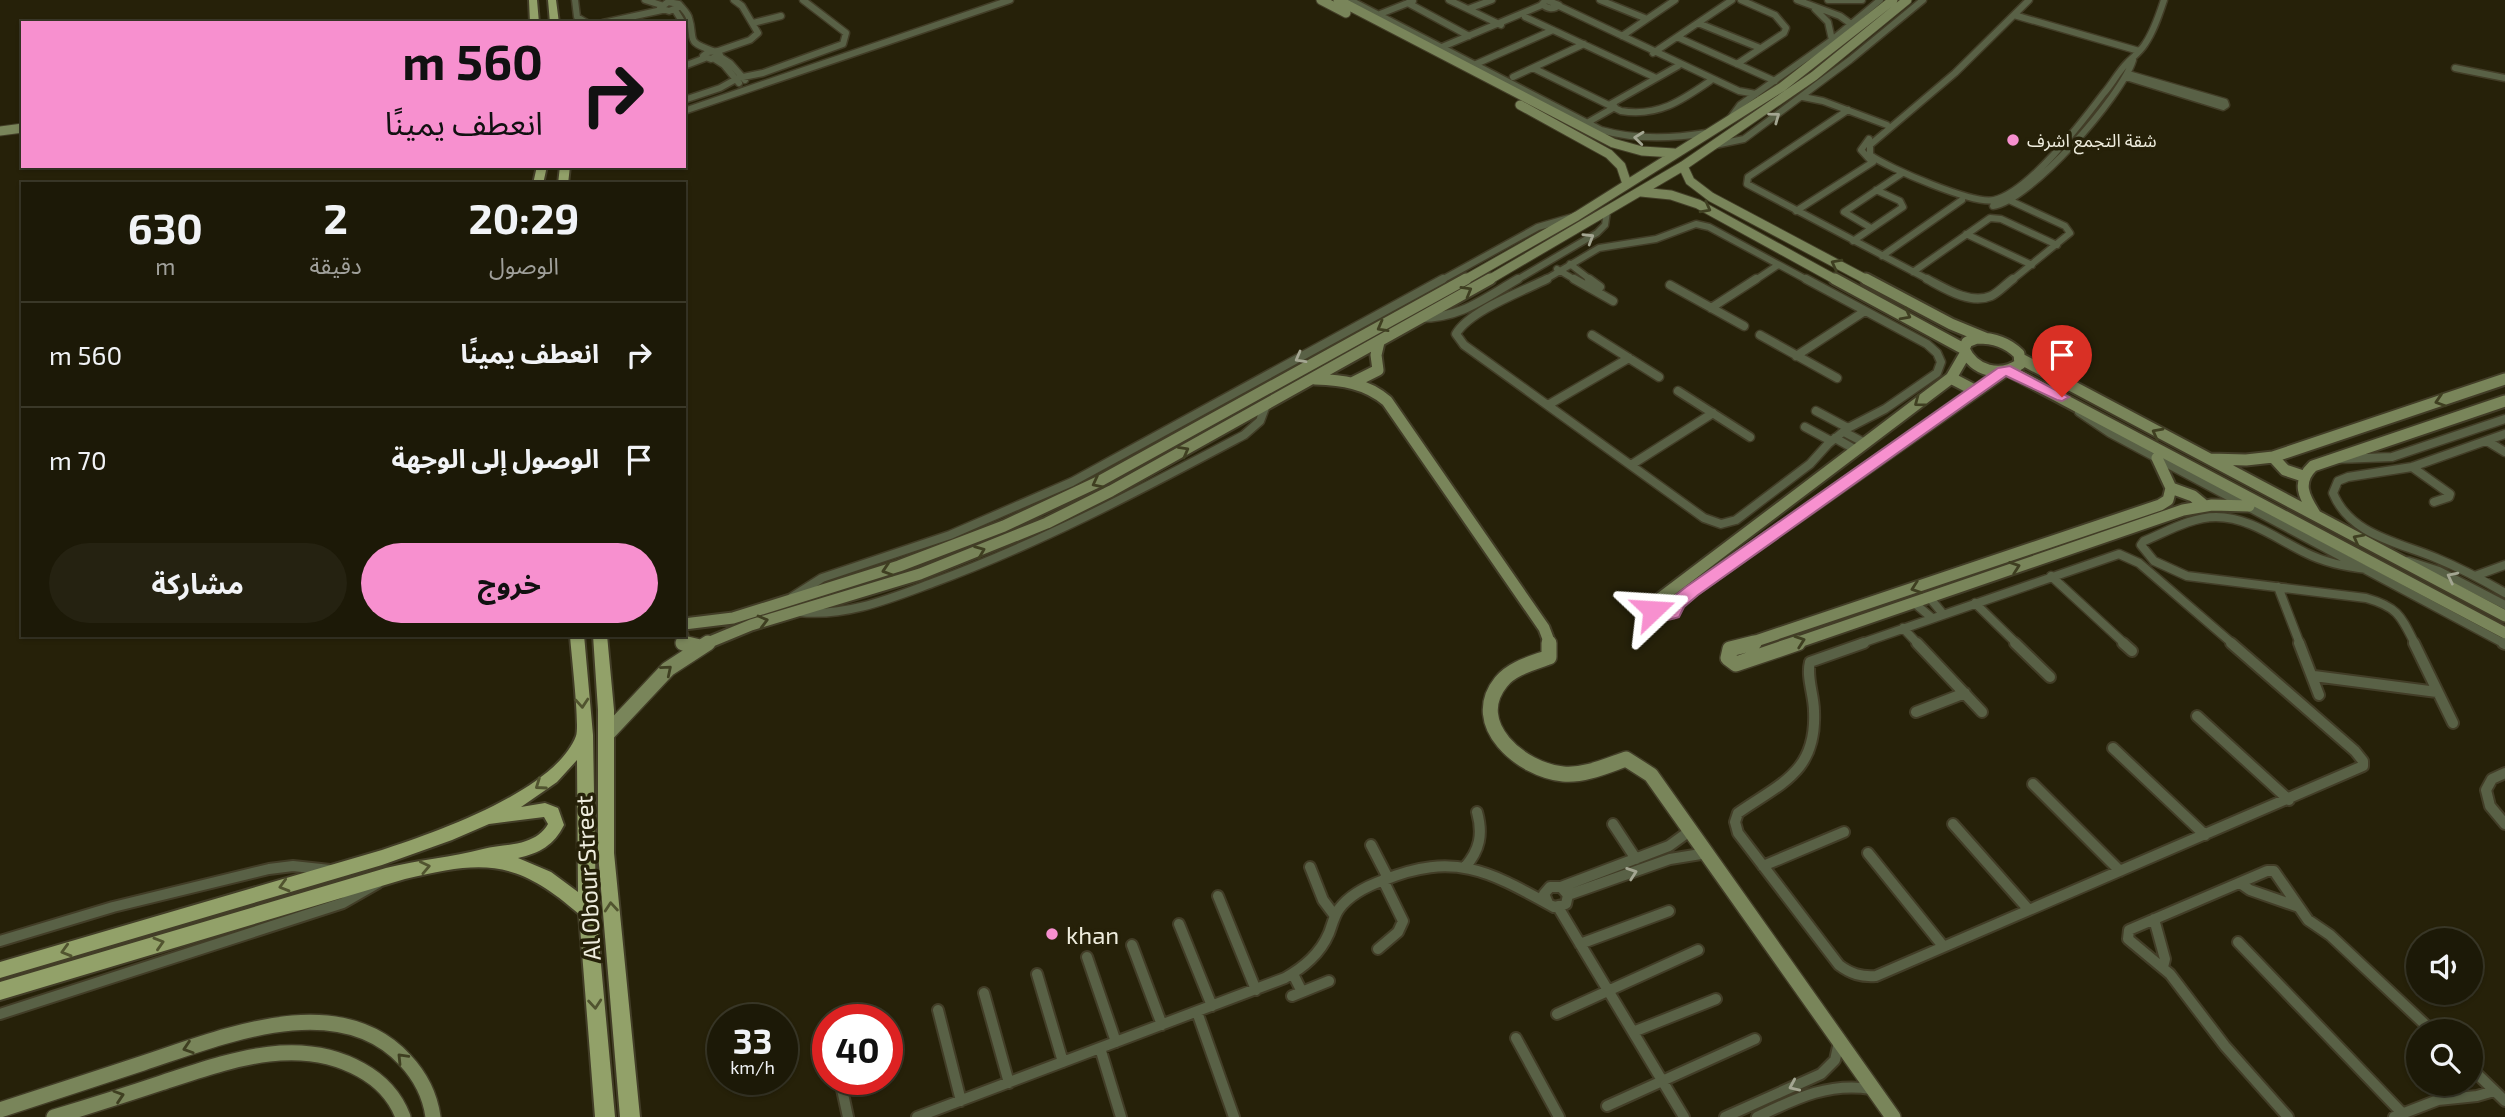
<!DOCTYPE html>
<html lang="ar">
<meta charset="utf-8">
<style>
body{margin:0;font-family:"Exo 2","Noto Sans Arabic",sans-serif;background:#252211;color:#f1f3f6;direction:rtl;height:100vh;display:flex;flex-direction:column;font-size:26px;white-space:nowrap}
*{box-sizing:border-box;margin:0}
p{font-size:23px;color:#a0a09b}
.icon{flex:none;width:38px;height:38px;fill:none;stroke:currentColor;stroke-width:2;stroke-linecap:round;stroke-linejoin:round}
.map{position:relative;flex:1;overflow:hidden;direction:ltr}
.side{position:absolute;left:21px;top:182px;width:665px;height:455px;display:flex;flex-direction:column;background:#1c1907;border-radius:0px;box-shadow:0 2px 5px #0004,0 0 0 2px #3a3828;direction:rtl}
.side>*{flex:none}
.guide{position:absolute;left:21px;top:21px;width:665px;height:147px;border-radius:0px;box-shadow:0 2px 5px #0004,0 0 0 2px #3a3828;direction:rtl;background:#f790cf;color:#111;overflow:hidden}
.buttons{position:absolute;left:2406px;top:928px;display:grid;gap:14px}
.buttons a{display:grid;place-items:center;width:77px;height:77px;border-radius:50%;background:#1c1907;box-shadow:0 2px 5px #0004,0 0 0 2px #3a3828;font-size:35px}
.speed{position:absolute;left:707px;top:1004px;display:flex;gap:14px;font-size:35px;font-weight:700;text-align:center}
.speed>*{display:grid;place-content:center;width:91px;height:91px;border-radius:50%;background:#1c1907;box-shadow:0 2px 5px #0004,0 0 0 2px #3a3828;line-height:1}
.speed small{font-size:18px;font-weight:400}
.speed .limit{border:10px solid #d22;background:#fff;color:#111}
.pin{position:absolute;display:grid;place-items:center;width:60px;height:60px;color:#fff;margin:-72px -30px;border-radius:50% 50% 50% 0;rotate:-45deg;box-shadow:0 0 7px #0007}
.pin .icon{rotate:45deg}
.me{position:absolute;width:77px;margin:-38px;rotate:70deg;stroke-linejoin:round;filter:drop-shadow(0 0 5px #0008)}
.turn{display:flex;align-items:center;gap:24px;height:147px;padding:0 28px;font-size:32px}
.turn .icon{width:91px;height:91px;stroke-width:2.5}
.turn b{display:block;font-size:49px;line-height:60px}
.eta{display:flex;justify-content:space-evenly;align-items:center;height:119px;text-align:center}
.eta b{font-size:42px;font-weight:700;line-height:49px}
.action{display:flex;gap:14px;margin-top:auto;padding:14px 28px}
.action a{flex:1;height:80px;border-radius:42px;background:#f790cf;color:#111;font-size:28px;font-weight:700;line-height:80px;text-align:center}
.action a+a{background:#252211;color:#f1f3f6}
ul{padding:0;list-style:none}
li{display:flex;align-items:center;gap:21px;height:105px;padding:0 28px;border-top:2px solid #3a3828}
li div{flex:1}
li b{display:block;font-size:26px}
li em{font-style:normal}
.map>svg:first-child{display:block}
</style>
<div class="map">
<svg width="2505" height="1117" viewBox="0 0 2505 1117">
<rect width="100%" height="100%" fill="#262109"/>
<g fill="none" stroke-linecap="round" stroke-linejoin="round">
<g stroke="#423d27" stroke-width="9">
<path id="street-far2" d="M575,0L577,17L587,23
M645,0L661,5
M1350,0L1601,130C1636,140 1670,139 1706,133
M1449,0L1501,25
M1546,0L1559,5C1554,10 1547,9 1542,4Z
M1600,0L1647,19
M1797,0L1840,16L1851,24
M1828,0H1862
M2029,0L1955,73L1870,145V155C1888,168 1974,205 1994,200C2029,192 2082,122 2104,93C2112,84 2118,72 2127,63C2133,57 2140,52 2145,44C2154,31 2159,15 2164,0
M1408,3L1469,36
M1559,6L1739,91L1756,94
M679,7L669,11L660,8L668,2L679,4C682,8 688,13 689,18C696,40 684,41 713,51
M1468,9L1492,0
M1815,9L1828,22L1832,40
M675,10L683,23
M1380,14L1413,1
M2014,15L2139,51
M1525,17L1656,78
M603,23L662,10
M753,23L781,16
M1698,23L1760,48
M1622,36L1675,0
M1677,37L1775,81
M1442,47L1542,5
M718,51L750,40L758,33L742,6L734,0
M718,51L720,55L711,59L703,56L708,52Z
M1653,53L1732,0
M719,56L730,63L745,80
M713,58L724,65L739,83
M1476,64L1553,30
M1737,64L1784,33L1786,28L1775,15L1741,0
M684,66L705,58
M1533,68L1621,111C1658,117 1681,101 1710,81
M2455,68L2505,78
M1513,77L1584,44
M2126,77L2223,107L2226,105L2225,102L2128,74
M1803,97L1823,101L1887,125
M684,100L720,88L738,78L763,73L843,44L846,33L803,0
M1609,105L1678,66
M1848,110L1748,177L1747,184L1931,281
M684,111L1010,0
M1729,120L1740,105L1832,40L1880,0
M1585,124L1615,107
M1869,139L1861,150L1872,162
M1715,145L1744,139L1850,60L1923,0
M1993,206C2030,201 2122,96 2133,60
M1796,211L1873,162
M1871,228L1844,212L1901,174
M1966,234L2032,265
M1853,241L1903,207L1900,201L1876,190
M1882,256L1962,200
M1570,264L1592,281
M1557,269L1577,281
M1913,272L1990,218L2001,219L2057,245
M1440,281L1538,227L1576,216
M1515,281L1597,233L1605,225L1607,212
M1543,281L1599,248L1656,239L1696,224L1709,227L1809,281
M1754,281L1778,265
M2011,281L2070,233L2065,226L2011,201"/>
</g>
<g stroke="#423d27" stroke-width="11">
<path id="street-far1" d="M1547,279C1523,291 1469,311 1456,334L1464,345L1704,518L1721,524L1736,520L1810,464L1828,444L1848,428L1885,409L1937,373L1941,362L1937,353L1927,344L1806,279
M1574,279L1613,301
M1589,279L1600,287
M1927,279C1944,288 1970,305 1991,296C1998,293 2006,284 2013,279
M1670,285L1744,326
M1711,308L1756,279
M1420,318C1461,318 1483,299 1518,279
M1592,335L1659,377
M1760,335L1837,378
M1796,356L1865,311
M1678,391L1750,437
M1548,405L1629,358
M1816,411L1848,428
M2079,412L2110,433L2505,644
M1805,427L1831,441
M1844,432L1865,443
M2505,434L2412,467L2348,477L2338,481L2333,493C2350,535 2398,542 2436,558C2460,568 2483,580 2505,593
M1835,438L1856,450
M2487,441L2505,452
M2338,459L2392,457L2505,419
M1631,465L1713,413
M2412,467L2450,494L2449,497L2434,502
M2408,561L2439,571L2505,605
M2368,569C2346,567 2326,563 2306,553C2277,539 2249,517 2216,517C2191,517 2166,532 2144,541L2141,545L2154,561L2187,576L2366,598C2398,607 2401,616 2415,644
M2051,576L2125,644
M2475,576L2505,565
M2278,587L2300,644
M792,597L822,578L950,535L1072,482L1443,279
M1929,597L1943,614
M1913,602L1932,618
M1975,603L2017,644
M799,612C846,617 889,599 932,583C1041,543 1142,489 1244,435L1260,421L1266,405
M1903,628L1918,644
M1859,644L2119,554L2139,563L2233,644"/>
</g>
<g stroke="#423d27" stroke-width="14">
<path id="street" d="M1864,643L1810,662C1806,677 1814,695 1814,711C1817,772 1781,783 1738,813L1735,822L1738,833L1839,965C1851,974 1861,977 1876,976L2363,766V761L2355,751L2231,643
M1917,643L1982,712
M2015,643L2050,677
M2123,643L2132,651
M2299,643L2319,695
M2414,643L2453,723
M2503,643L2505,644
M2314,676L2437,692
M1916,712L1965,693
M2197,716L2289,800
M2113,748L2205,835
M2505,773L2492,779L2486,790L2490,806L2505,824
M2033,784L2120,871
M1613,824L1636,859
M1953,824L2029,910
M1371,845L1388,878
M1868,853L1943,946
M1763,866L1844,832
M1310,867L1323,900L1335,916
M1465,867C1480,850 1483,834 1477,812
M2240,883L2250,890L2296,906
M1561,887L1669,846L1691,830
M1568,895L1670,859L1707,853
M1218,896L1256,990
M1558,907L1684,1117
M2154,919L2165,959L2163,967
M1179,924L1212,1006
M0,941L113,907L269,869L293,866L330,870
M2238,942L2402,1113
M1580,944L1669,911
M1132,945L1162,1025
M1378,949L1398,932L1403,921L1383,880
M1087,957L1116,1042
M1037,974L1063,1062
M1293,974L1302,992
M984,993L1009,1083
M1292,996L1329,981
M938,1010L961,1101
M1197,1012L1234,1117
M0,1014L343,903L378,883
M1557,1014L1698,950
M1633,1032L1716,999
M1516,1038L1559,1117
M1100,1048L1121,1117
M2471,1068L2505,1101
M840,1080L848,1117
M1607,1106L1755,1039
M917,1117L1285,978C1304,967 1320,954 1329,933C1332,925 1334,916 1339,909C1350,894 1367,886 1384,880C1456,851 1490,872 1554,907L1566,904L1568,895L1561,887H1550L1544,894L1548,903
M1725,1117L1821,1074L1835,1060L1839,1042
M1757,1117C1795,1099 1828,1082 1871,1089
M2288,1117L2225,1046L2170,974L2128,939L2129,930L2267,871H2274L2308,920L2330,935L2432,1031
M2394,1117L2438,1100L2477,1096L2494,1091"/>
</g>
<g stroke="#423d27" stroke-width="11">
<path id="secondary-far2" d="M1321,0L1346,13
M1338,0L1613,143L1642,151L1674,153
M1520,105L1609,154L1621,166L1627,184
M0,131L23,128
M1683,166L1690,181L1711,197L1869,281
M1641,192L1671,195L1698,204L1838,281
M1463,281L1577,216L1782,87L1893,0
M1487,281L1683,166L1814,76L1907,0"/>
</g>
<g stroke="#423d27" stroke-width="15">
<path id="secondary-far1" d="M1835,279L1964,349
M1866,279L1951,324L1985,338
M1977,338C1994,338 2007,342 2019,354L2020,364C2000,378 1974,371 1964,349L1967,342Z
M1965,354L1951,378L1650,606L1662,615L1673,612L1678,603L1692,591L2003,372
M2021,359L2505,616
M2010,371L2505,633
M1951,378L1976,391
M1315,379C1342,380 1366,383 1387,401L1544,628L1550,644
M1352,383L1378,370L1376,355L1379,342
M2273,457L2285,470L2303,476
M2210,459L2246,460L2273,457L2505,379
M2171,488L2193,496L2205,506
M2315,514C2304,497 2296,482 2313,466L2505,401
M684,624L733,618L899,566L1004,526L1100,481L1466,279
M682,635L683,643L689,644
M705,644L751,625L920,574L1047,523L1111,491L1490,279
M1747,644L2160,505L2168,500L2171,488L2157,458
M1793,644L2183,510L2212,505L2249,506"/>
</g>
<g stroke="#423d27" stroke-width="18">
<path id="secondary" d="M683,643L700,647
M1549,643V657C1533,663 1512,668 1501,682C1467,724 1521,770 1563,774C1584,776 1606,766 1626,759L1651,775L1893,1117
M1754,643L1730,649L1728,658L1736,664L1798,643
M606,735L668,669L708,643
M0,1110C48,1094 95,1079 143,1063C220,1038 338,987 405,1060C420,1076 430,1095 433,1117
M54,1117C90,1106 125,1095 161,1083C226,1062 297,1034 361,1070C381,1081 395,1096 403,1117"/>
</g>
<g stroke="#423d27" stroke-width="4">
<path id="primary" d="M529,0H537L539,23H530Z
M548,0H556L559,23H550Z
M537,166H547L543,184H533Z
M560,166H570L568,184H558Z
M570,635H584L593,735L596,910L615,1117H595L579,914C516,859 484,860 405,879L0,1000V982L386,868C418,860 453,857 483,849C497,845 512,846 526,841C535,838 543,833 548,824L544,817L489,824L452,840L382,865L0,978V962L382,850C434,833 555,791 576,736C580,726 571,652 570,635ZM577,760L578,892L551,872L518,858C540,853 554,845 564,825L558,808L545,803L521,807L557,782Z
M593,635H607L614,710V853L640,1117H620L598,853V710Z"/>
</g>
<use href="#street-far2" stroke="#596146" stroke-width="6"/>
<use href="#street-far1" stroke="#596146" stroke-width="8"/>
<use href="#street" stroke="#596146" stroke-width="10"/>
<use href="#secondary-far2" stroke="#79855a" stroke-width="9"/>
<use href="#secondary-far1" stroke="#79855a" stroke-width="11"/>
<use href="#secondary" stroke="#79855a" stroke-width="15"/>
<use href="#primary" fill="#92a169" fill-rule="evenodd"/>
</g>
<defs><path id="oneway-chevron" d="M-2-3.5L2.5 0L-2 3.5" fill="none" stroke-width="1.6" stroke-linecap="round" stroke-linejoin="round" transform="scale(1.75)"/></defs>
<g stroke="#a4a692">
<use href="#oneway-chevron" transform="translate(1775 117) rotate(-36)"/>
<use href="#oneway-chevron" transform="translate(1639 138) rotate(-174)"/>
<use href="#oneway-chevron" transform="translate(1589 238) rotate(-31)"/>
<use href="#oneway-chevron" transform="translate(1300 358) rotate(151)"/>
<use href="#oneway-chevron" transform="translate(2452 577) rotate(-153)"/>
<use href="#oneway-chevron" transform="translate(1632 873) rotate(-19)"/>
<use href="#oneway-chevron" transform="translate(1794 1086) rotate(156)"/>
</g>
<g stroke="#3f3f21">
<use href="#oneway-chevron" transform="translate(1706 208) rotate(28)"/>
<use href="#oneway-chevron" transform="translate(1836 264) rotate(-152)"/>
<use href="#oneway-chevron" transform="translate(1467 291) rotate(-30)"/>
<use href="#oneway-chevron" transform="translate(1906 315) rotate(28)"/>
<use href="#oneway-chevron" transform="translate(1382 327) rotate(151)"/>
<use href="#oneway-chevron" transform="translate(2440 401) rotate(162)"/>
<use href="#oneway-chevron" transform="translate(1919 402) rotate(143)"/>
<use href="#oneway-chevron" transform="translate(2157 433) rotate(-152)"/>
<use href="#oneway-chevron" transform="translate(1184 451) rotate(-29)"/>
<use href="#oneway-chevron" transform="translate(1097 483) rotate(153)"/>
<use href="#oneway-chevron" transform="translate(2358 539) rotate(-152)"/>
<use href="#oneway-chevron" transform="translate(980 551) rotate(-22)"/>
<use href="#oneway-chevron" transform="translate(2015 567) rotate(-19)"/>
<use href="#oneway-chevron" transform="translate(887 570) rotate(162)"/>
<use href="#oneway-chevron" transform="translate(1916 588) rotate(161)"/>
<use href="#oneway-chevron" transform="translate(763 621) rotate(-15)"/>
<use href="#oneway-chevron" transform="translate(1800 641) rotate(-19)"/>
<use href="#oneway-chevron" transform="translate(667 670) rotate(-40)"/>
<use href="#oneway-chevron" transform="translate(188 1048) rotate(162)"/>
<use href="#oneway-chevron" transform="translate(402 1058) rotate(-134)"/>
<use href="#oneway-chevron" transform="translate(119 1096) rotate(-18)"/>
</g>
<g stroke="#51542f">
<use href="#oneway-chevron" transform="translate(582 703) rotate(86)"/>
<use href="#oneway-chevron" transform="translate(540 785) rotate(145)"/>
<use href="#oneway-chevron" transform="translate(425 867) rotate(-12)"/>
<use href="#oneway-chevron" transform="translate(284 886) rotate(164)"/>
<use href="#oneway-chevron" transform="translate(611 907) rotate(-95)"/>
<use href="#oneway-chevron" transform="translate(159 943) rotate(-17)"/>
<use href="#oneway-chevron" transform="translate(66 951) rotate(164)"/>
<use href="#oneway-chevron" transform="translate(595 1004) rotate(85)"/>
</g>
<path fill="#f790cf" stroke="#a15e87" stroke-width="2" d="M2010,366L2069,397L2062,401L2057,400L2006,376L1698,595L1684,607L1679,617C1667,621 1653,623 1645,610L1647,606L1653,604L1668,607L1672,598L1686,587L1998,368Z"/>
<g fill="#f790cf" stroke="#262109" stroke-width="2.5">
<circle cx="2013" cy="140" r="7"/>
<circle cx="1052" cy="934" r="7"/>
</g>
<g text-anchor="middle" dominant-baseline="central" stroke-width="7" stroke-linejoin="round" paint-order="stroke">
<g font-size="18" fill="#eeecdd" stroke="#262109" text-anchor="start">
<text x="2027" y="140">شقة التجمع اشرف</text>
</g>
<g font-size="24" fill="#eeecdd" stroke="#262109">
<text transform="translate(587 878) rotate(-93)">Al Obour Street</text>
</g>
<g font-size="24" fill="#eeecdd" stroke="#262109" text-anchor="start">
<text x="1066" y="934">khan</text>
</g>
</g>
</svg>
<div class="buttons">
<a><svg class="icon" aria-label="sound" viewBox="0 0 24 24"><path d="M4 9h4l5-4v14l-5-4H4zM17 9q2 3 0 6"/></svg></a>
<a><svg class="icon" aria-label="search" viewBox="0 0 24 24"><circle cx="10" cy="10" r="6"/><path d="M15 15l6 6"/></svg></a>
</div>
<div class="speed"><div>33<small>km/h</small></div><div class="limit">40</div></div>
<div class="pin" style="left:2062px;top:397px;background:#d93025"><svg class="icon" aria-label="arrive" viewBox="0 0 24 24"><path d="M6 21V4h12l-3 4 3 4H6"/></svg></div>
<svg class="me" style="left:1653px;top:610px" viewBox="-20 -20 40 40"><path d="M0-17L14 15 0 8-14 15z" fill="#f790cf" stroke="#fff" stroke-width="4"/></svg>
<div class="guide">
<div class="turn"><svg class="icon" aria-label="right" viewBox="0 0 24 24"><path d="M7 20v-9h11M14 6l5 5-5 5"/></svg><div><b>560 m</b>انعطف يمينًا</div></div>
</div>
<section class="side">
<div class="eta">
<div><b>20:29</b><p>الوصول</p></div>
<div><b>2</b><p>دقيقة</p></div>
<div><b>630</b><p>m</p></div>
</div>
<ul>
<li><svg class="icon" aria-label="right" viewBox="0 0 24 24"><path d="M7 20v-9h11M14 6l5 5-5 5"/></svg><div><b>انعطف يمينًا</b></div><em>560 m</em></li>
<li><svg class="icon" aria-label="arrive" viewBox="0 0 24 24"><path d="M6 21V4h12l-3 4 3 4H6"/></svg><div><b>الوصول إلى الوجهة</b></div><em>70 m</em></li>
</ul>
<div class="action"><a>خروج</a><a>مشاركة</a></div>
</section>
</div>
